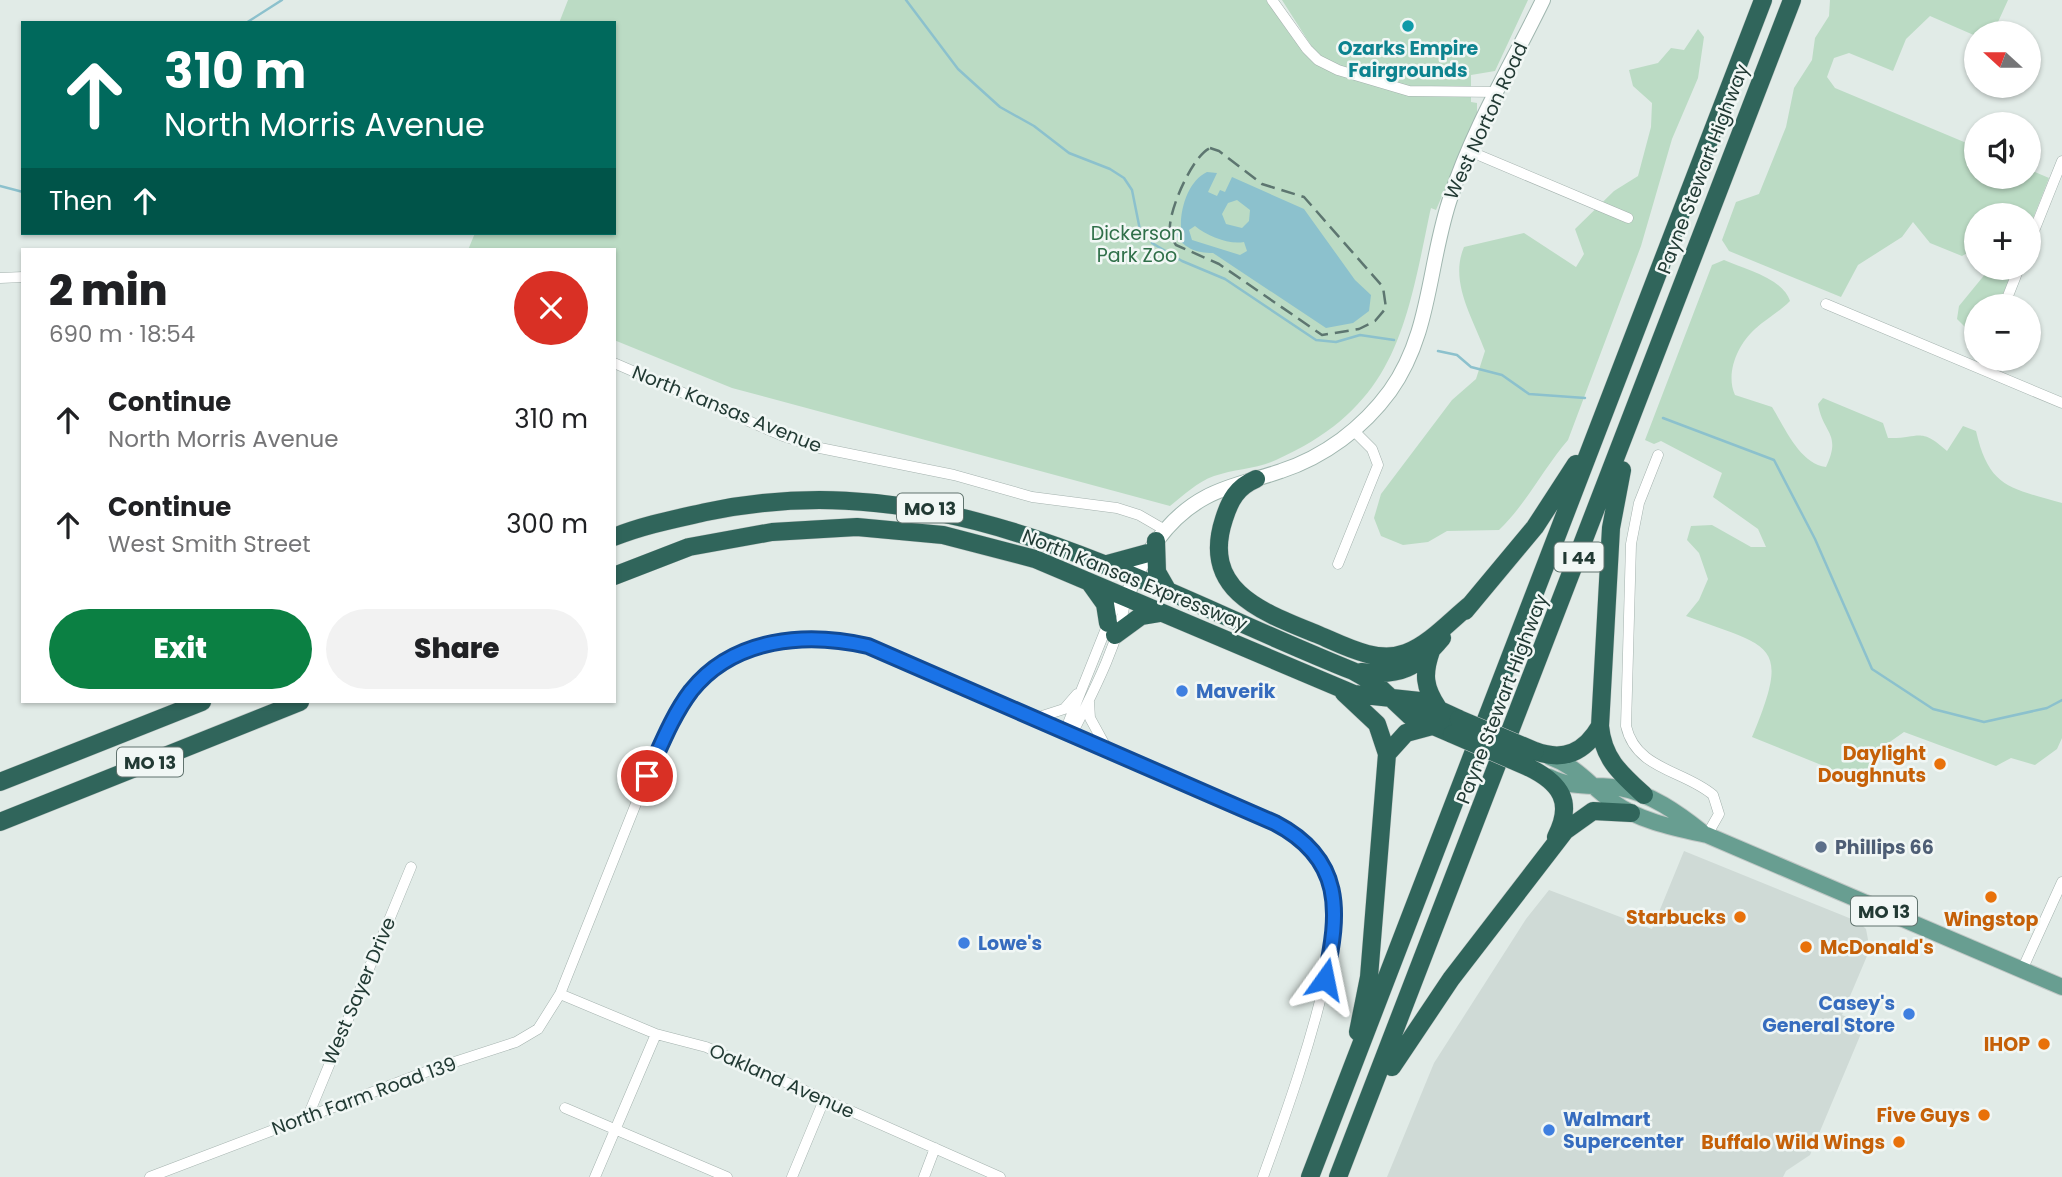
<!DOCTYPE html>
<meta charset="utf-8">
<style>
body{margin:0;font-family:Poppins,sans-serif;background:#f2f2f2;color:#202124;height:100vh;display:flex;flex-direction:column;font-size:26px;white-space:nowrap}
*{box-sizing:border-box;margin:0}
p{font-size:23px;color:#757577}
.icon{flex:none;width:38px;height:38px;fill:none;stroke:currentColor;stroke-width:2;stroke-linecap:round;stroke-linejoin:round}
.map{position:relative;flex:1;overflow:hidden}
.panel{position:absolute;left:21px;top:248px;width:595px;height:455px;display:flex;flex-direction:column;background:#fff;border-radius:0px;box-shadow:0 2px 5px #0004}
.panel>*{flex:none}
.banner{position:absolute;left:21px;top:21px;width:595px;height:214px;border-radius:0px;box-shadow:0 2px 5px #0004;background:#00695c;color:#fff;overflow:hidden}
.needle{width:46px;rotate:291deg}
.buttons{position:absolute;left:1964px;top:21px;display:grid;gap:14px}
.buttons a{display:grid;place-items:center;width:77px;height:77px;border-radius:50%;background:#fff;box-shadow:0 2px 5px #0004;font-size:35px}
.pin{position:absolute;display:grid;place-items:center;width:60px;height:60px;color:#fff;margin:-30px;border:4px solid #fff;border-radius:50%;box-shadow:0 2px 7px #0007}
.me{position:absolute;width:77px;margin:-38px;rotate:12deg;stroke-linejoin:round;filter:drop-shadow(0 0 5px #0008)}
.turn{display:flex;align-items:center;gap:24px;height:147px;padding:0 28px;font-size:32px}
.turn .icon{width:91px;height:91px;stroke-width:2.5}
.turn b{display:block;font-size:49px;line-height:60px}
.then{display:flex;align-items:center;height:66px;padding:0 28px;background:#0003;gap:14px;font-size:26px}
.round{display:grid;place-items:center;flex:none;width:74px;height:74px;border-radius:37px;background:#f2f2f2}
.summary{display:flex;align-items:center;justify-content:space-between;height:119px;padding:0 28px}
h1{font-size:42px;font-weight:800;line-height:52px}
.primary-button{display:flex;gap:14px;margin-top:auto;padding:14px 28px}
.primary-button a{flex:1;height:80px;border-radius:42px;background:#0b8043;color:#fff;font-size:28px;font-weight:800;line-height:80px;text-align:center}
.primary-button a+a{background:#f2f2f2;color:#202124}
ul{padding:0;list-style:none}
li{display:flex;align-items:center;gap:21px;height:105px;padding:0 28px}
li div{flex:1}
li b{display:block;font-size:26px}
li em{font-style:normal}
.map>svg:first-child{display:block}
</style>
<div class="map">
<svg width="2062" height="1177" viewBox="0 0 2062 1177">
<rect width="100%" height="100%" fill="#e1ebe7"/>
<path fill="#cfdad6" d="M1684,851L1859,922L1866,929L1869,945L1867,956L1842,1015L1865,1024L1810,1155L1786,1171L1783,1177H1387L1434,1063L1526,919L1549,890L1652,929Z"/>
<path fill="#bbdbc4" d="M568,0H1266L1294,40L1312,47L1282,0H1528L1495,71L1471,75V102L1477,103V115L1436,210L1431,208L1430,212C1406,328 1395,407 1276,460C1256,469 1234,469 1214,476C1197,482 1184,495 1170,506L732,388L614,340V250H468L475,233H614V23H559Z
M1830,0H2008L1993,33H1976V36L1930,16L1906,39L1893,71L1849,53L1834,58L1827,77L1835,88L1976,147V177H2028V169L2049,178L2028,231V215H1976V248L1962,256L1930,243L1913,222L1902,237L1858,265L1841,297L1729,251L1722,240L1736,202L1759,194L1786,127L1794,88L1812,60L1815,38L1829,16Z
M1698,29L1704,37L1698,78L1672,139L1641,246L1568,440C1543,469 1527,503 1499,530L1447,531L1428,542L1403,545L1381,536L1374,518L1381,494L1452,400L1476,379L1485,351C1473,318 1449,282 1464,247L1524,233L1576,267L1584,254L1575,229L1614,191L1638,176L1651,127L1652,103L1633,86L1629,70L1658,63L1671,48L1684,50Z
M1724,260C1744,269 1783,278 1790,301C1778,313 1766,319 1755,329C1738,344 1725,373 1735,395L1772,407C1785,428 1800,464 1826,467C1842,433 1823,434 1818,404L1823,398L1883,423L1888,438C1920,439 1919,426 1947,451L1963,426L1976,431C1989,488 2010,488 2062,503V738L2057,749L2035,765L2011,758L1996,766L1904,732L1884,746L1872,776L1861,781L1752,737C1792,641 1771,648 1686,616L1699,600L1708,579L1699,553L1687,540L1691,526L1712,525L1751,547H1766L1758,529L1713,497L1722,473L1661,441L1654,444L1645,440L1712,265Z
M1984,268H2014L1998,306H1976V338L1957,319L1959,306L1986,273Z"/>
<path fill="#8cc1cd" fill-rule="evenodd" d="M1207,172L1217,173L1208,192L1217,196L1220,190L1225,192L1232,177L1304,209L1355,280L1371,295L1369,311L1353,323L1326,328L1213,253C1196,253 1183,248 1175,233L1181,227C1180,208 1189,180 1207,172ZM1237,200L1250,210L1249,221L1242,228L1226,224L1222,214L1228,203ZM1195,226C1207,236 1229,245 1244,242L1247,251L1240,255L1192,240L1189,230Z"/>
<g fill="none" stroke-linecap="round" stroke-linejoin="round">
<path stroke="#8cc1cd" stroke-width="2.5" d="M906,0L958,69L1000,107L1034,126L1069,153L1110,169L1124,178L1132,190L1140,230
M246,23L282,0
M0,186L23,192
M1152,243L1182,261L1225,279L1316,340L1336,342L1360,335L1394,340
M1438,351L1457,355L1471,367L1502,375L1529,394L1585,398
M1663,418L1774,460L1815,539L1872,669L1933,709L1984,722L2047,708L2062,700"/>
<g stroke="#a4b2ae" stroke-width="11">
<path id="street" d="M1272,0L1307,49L1318,60L1338,70L1409,91L1498,92
M1469,151L1628,218
M2028,246L2062,161
M0,278L23,277
M1826,304L2062,403
M2004,306L2019,268
M614,363L783,436L820,448L954,475L1032,497L1117,508L1139,515L1165,530
M1658,455L1639,503L1631,544L1626,726C1636,770 1684,770 1713,795L1719,814L1707,835
M1338,564L1378,465L1372,449L1354,431
M1089,702L1090,718L1107,749
M1036,718L1064,709L1077,694
M1065,731L1113,611L1126,598
M1072,734C1093,692 1118,645 1126,598
M2022,970L2062,882
M560,994L656,1034L706,1047L1000,1177
M565,1108L727,1177
M308,1116L411,867
M150,1177L436,1068L516,1042L538,1029L560,994L647,776L675,717L706,675L725,662L756,647L807,639L868,646L1275,823C1306,839 1329,864 1335,899C1339,922 1332,946 1328,968C1312,1040 1288,1108 1263,1177
M595,1177L656,1034
M792,1177L824,1100
M924,1177L935,1148"/>
</g>
<g stroke="#a0b6af" stroke-width="16">
<path id="secondary" d="M1126,598C1142,558 1166,518 1206,497C1230,484 1256,480 1281,471C1324,457 1363,428 1390,391C1432,332 1428,262 1451,196C1473,128 1512,64 1543,0"/>
</g>
<g stroke="#c1c8c6" stroke-width="18">
<path id="primary" d="M1550,757C1578,767 1590,786 1613,802C1639,821 1675,828 1707,835L2062,987
M1549,777C1573,789 1595,784 1620,788C1650,793 1678,813 1702,832"/>
</g>
<g stroke="#c1c8c6" stroke-width="19">
<path id="highway" d="M1622,470L1611,528L1600,726C1603,759 1621,774 1644,795
M1256,479C1237,487 1230,500 1224,519C1200,592 1265,613 1319,635C1345,646 1377,664 1406,653C1430,644 1451,620 1471,604
M614,537C644,525 675,519 706,512C947,461 1138,585 1353,671L1376,684L1410,716L1452,734
M1156,541L1157,572L1169,593
M1104,565L1148,553
M614,576L689,547L772,532L857,527L943,535L1035,559L1354,694L1420,701L1459,719
M1090,583L1105,604L1108,623
M1465,611L1535,527L1576,464
M1115,635L1141,616L1159,613
M1431,651C1423,674 1424,687 1438,708
M1361,672C1400,677 1417,668 1442,638
M1344,693L1377,724L1387,754L1369,977L1358,1032
M1535,751C1564,762 1585,752 1600,726
M1387,754L1406,733L1432,726
M1528,767C1561,783 1574,802 1556,837
M0,782L202,702
M0,822L300,702
M1392,1067L1451,979L1565,831L1593,811L1631,813
M1310,1177L1763,0
M1338,1177L1792,0"/>
</g>
<use href="#street" stroke="#fff" stroke-width="10"/>
<use href="#secondary" stroke="#fff" stroke-width="14"/>
<use href="#primary" stroke="#689e91" stroke-width="16"/>
<use href="#highway" stroke="#30655b" stroke-width="18"/>
<path stroke="#5d7670" stroke-width="2.5" stroke-dasharray="14 7" stroke-linecap="butt" d="M1210,148L1219,151L1262,184L1304,197L1383,287L1386,308L1375,321L1359,329L1322,335L1219,264L1176,245C1173,240 1170,235 1170,230C1168,211 1193,155 1210,148Z"/>
<g stroke="#c1c8c6" stroke-width="19" stroke-linecap="butt">
<path id="highway-bridge" d="M1459,719L1535,751
M1452,734L1528,767"/>
</g>
<use href="#highway-bridge" stroke="#30655b" stroke-width="18"/>
</g>
<g fill="none" stroke-linecap="round" stroke-linejoin="round">
<g stroke="#114b97" stroke-width="18">
<path id="route" d="M647,776C660,748 672,716 691,691C734,637 807,632 868,646L1275,823C1344,859 1340,912 1325,979"/>
</g>
<use href="#route" stroke="#1a73e8" stroke-width="12"/>
</g>
<circle fill="#0f9aa8" stroke="#f1f7f5" stroke-width="2.5" cx="1408" cy="26" r="7"/>
<g fill="#3f7fe0" stroke="#f1f7f5" stroke-width="2.5">
<circle cx="1182" cy="691" r="7"/>
<circle cx="964" cy="943" r="7"/>
<circle cx="1909" cy="1014" r="7"/>
<circle cx="1549" cy="1130" r="7"/>
</g>
<g fill="#e8710a" stroke="#f1f7f5" stroke-width="2.5">
<circle cx="1940" cy="764" r="7"/>
<circle cx="1991" cy="897" r="7"/>
<circle cx="1740" cy="917" r="7"/>
<circle cx="1806" cy="947" r="7"/>
<circle cx="2044" cy="1044" r="7"/>
<circle cx="1984" cy="1115" r="7"/>
<circle cx="1899" cy="1142" r="7"/>
</g>
<circle fill="#5c6f8a" stroke="#f1f7f5" stroke-width="2.5" cx="1821" cy="847" r="7"/>
<g text-anchor="middle" dominant-baseline="central" stroke-width="5" stroke-linejoin="round" paint-order="stroke">
<g fill="#f1f7f5" stroke="#60736e" stroke-width="2">
<rect x="897" y="493.5" width="66" height="29" rx="5"/>
<rect x="1554.5" y="542.5" width="49" height="29" rx="5"/>
<rect x="117" y="747.5" width="66" height="29" rx="5"/>
<rect x="1851" y="896.5" width="66" height="29" rx="5"/>
</g>
<g font-size="18" font-weight="bold" fill="#223a34">
<text x="930" y="508">MO 13</text>
<text x="1579" y="557">I 44</text>
<text x="150" y="762">MO 13</text>
<text x="1884" y="911">MO 13</text>
</g>
<g font-size="19" font-weight="bold" fill="#0d838f" stroke="#f1f7f5">
<text x="1408" y="48">Ozarks Empire<tspan x="1408" dy="22">Fairgrounds</tspan></text>
</g>
<g font-size="19" fill="#223a34" stroke="#f1f7f5">
<text transform="translate(1486 121) rotate(-65)">West Norton Road</text>
<text transform="translate(1703 169) rotate(-69)">Payne Stewart Highway</text>
<text transform="translate(727 409) rotate(22)">North Kansas Avenue</text>
<text transform="translate(1135 580) rotate(22)">North Kansas Expressway</text>
<text transform="translate(1502 699) rotate(-69)">Payne Stewart Highway</text>
<text transform="translate(359 991) rotate(-67)">West Sayer Drive</text>
<text transform="translate(782 1081) rotate(24)">Oakland Avenue</text>
<text transform="translate(364 1096) rotate(-20)">North Farm Road 139</text>
</g>
<g font-size="19" fill="#2f6f49" stroke="#f1f7f5">
<text x="1137" y="233">Dickerson<tspan x="1137" dy="22">Park Zoo</tspan></text>
</g>
<g font-size="19" font-weight="bold" fill="#366cbe" stroke="#f1f7f5" text-anchor="start">
<text x="1196" y="691">Maverik</text>
<text x="978" y="943">Lowe's</text>
<text x="1895" y="1003" text-anchor="end">Casey's<tspan x="1895" dy="22">General Store</tspan></text>
<text x="1563" y="1119">Walmart<tspan x="1563" dy="22">Supercenter</tspan></text>
</g>
<g font-size="19" font-weight="bold" fill="#c56008" stroke="#f1f7f5" text-anchor="end">
<text x="1926" y="753">Daylight<tspan x="1926" dy="22">Doughnuts</tspan></text>
<text x="1726" y="917">Starbucks</text>
<text x="1991" y="919" text-anchor="middle">Wingstop</text>
<text x="1820" y="947" text-anchor="start">McDonald's</text>
<text x="2030" y="1044">IHOP</text>
<text x="1970" y="1115">Five Guys</text>
<text x="1885" y="1142">Buffalo Wild Wings</text>
</g>
<g font-size="19" font-weight="bold" fill="#4e5e75" stroke="#f1f7f5" text-anchor="start">
<text x="1835" y="847">Phillips 66</text>
</g>
</g>
</svg>
<div class="buttons">
<a><svg class="needle" viewBox="-14 -14 28 28"><path d="M0-13l5 13h-10z" fill="#e53935"/><path d="M0 13l5-13h-10z" fill="#757577"/></svg></a>
<a><svg class="icon" aria-label="sound" viewBox="0 0 24 24"><path d="M4 9h4l5-4v14l-5-4H4zM17 9q2 3 0 6"/></svg></a>
<a>+</a>
<a>−</a>
</div>
<div class="pin" style="left:647px;top:776px;background:#d93025"><svg class="icon" aria-label="arrive" viewBox="0 0 24 24"><path d="M6 21V4h12l-3 4 3 4H6"/></svg></div>
<svg class="me" style="left:1325px;top:979px" viewBox="-20 -20 40 40"><path d="M0-17L14 15 0 8-14 15z" fill="#1a73e8" stroke="#fff" stroke-width="4"/></svg>
<div class="banner">
<div class="turn"><svg class="icon" aria-label="ahead" viewBox="0 0 24 24"><path d="M12 20V5M6 11l6-6 6 6"/></svg><div><b>310 m</b>North Morris Avenue</div></div>
<div class="then">Then<svg class="icon" aria-label="ahead" viewBox="0 0 24 24"><path d="M12 20V5M6 11l6-6 6 6"/></svg></div>
</div>
<section class="panel">
<div class="summary"><div><h1>2 min</h1><p>690 m · 18:54</p></div><a class="round" style="background:#d93025;color:#fff"><svg class="icon" aria-label="close" viewBox="0 0 24 24"><path d="M6 6l12 12M18 6L6 18"/></svg></a></div>
<ul>
<li><svg class="icon" aria-label="ahead" viewBox="0 0 24 24"><path d="M12 20V5M6 11l6-6 6 6"/></svg><div><b>Continue</b><p>North Morris Avenue</p></div><em>310 m</em></li>
<li><svg class="icon" aria-label="ahead" viewBox="0 0 24 24"><path d="M12 20V5M6 11l6-6 6 6"/></svg><div><b>Continue</b><p>West Smith Street</p></div><em>300 m</em></li>
</ul>
<div class="primary-button"><a>Exit</a><a>Share</a></div>
</section>
</div>
